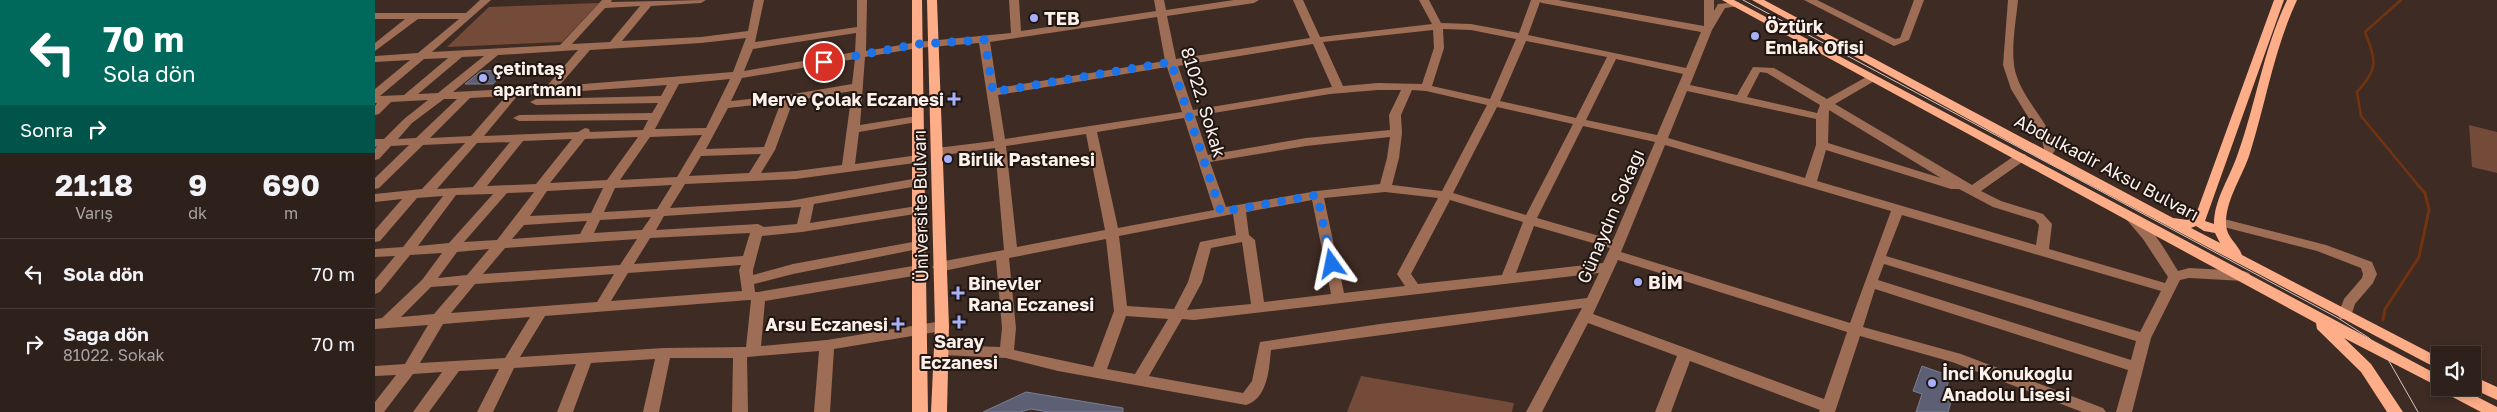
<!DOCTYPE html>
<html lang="tr">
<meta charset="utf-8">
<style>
body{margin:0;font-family:"Golos Text",sans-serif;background:#3a2d27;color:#f1f3f6;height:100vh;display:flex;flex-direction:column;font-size:19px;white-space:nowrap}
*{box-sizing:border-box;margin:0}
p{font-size:16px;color:#a7a3a2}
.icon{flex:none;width:28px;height:28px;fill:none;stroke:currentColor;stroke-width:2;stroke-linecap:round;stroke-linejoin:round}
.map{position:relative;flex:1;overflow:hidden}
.details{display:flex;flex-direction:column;background:#2e201a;width:375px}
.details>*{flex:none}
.guide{background:#00695c;color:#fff;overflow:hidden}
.fabs{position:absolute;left:2056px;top:346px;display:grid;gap:10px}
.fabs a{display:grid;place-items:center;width:50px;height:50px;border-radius:0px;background:#2e201a;box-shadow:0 2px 8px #0003,0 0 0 1px #493e39;font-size:25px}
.pin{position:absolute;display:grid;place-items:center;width:42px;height:42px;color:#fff;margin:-21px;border:2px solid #fff;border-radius:50%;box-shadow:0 1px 5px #0007}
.me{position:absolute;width:55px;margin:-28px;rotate:348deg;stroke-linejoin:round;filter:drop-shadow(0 0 4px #0008)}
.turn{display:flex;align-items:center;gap:18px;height:105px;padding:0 20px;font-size:22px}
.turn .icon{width:65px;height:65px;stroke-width:2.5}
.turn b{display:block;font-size:35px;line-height:42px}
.then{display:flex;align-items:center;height:48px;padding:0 20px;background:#0003;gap:10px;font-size:19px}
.eta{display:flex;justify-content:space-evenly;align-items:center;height:85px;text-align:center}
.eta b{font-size:30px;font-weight:700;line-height:35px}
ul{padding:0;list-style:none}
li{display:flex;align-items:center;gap:15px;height:70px;padding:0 20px;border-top:1px solid #493e39}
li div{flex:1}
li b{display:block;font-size:19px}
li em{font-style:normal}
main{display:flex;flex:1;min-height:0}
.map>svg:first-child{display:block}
</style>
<main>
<section class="details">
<div class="guide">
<div class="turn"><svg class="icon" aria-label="left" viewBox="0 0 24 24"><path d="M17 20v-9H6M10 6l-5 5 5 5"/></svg><div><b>70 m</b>Sola dön</div></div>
<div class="then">Sonra<svg class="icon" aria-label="right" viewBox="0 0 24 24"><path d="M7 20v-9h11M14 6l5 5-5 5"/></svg></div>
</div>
<div class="eta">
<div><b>21:18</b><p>Varış</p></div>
<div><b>9</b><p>dk</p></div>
<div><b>690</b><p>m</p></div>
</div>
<ul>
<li><svg class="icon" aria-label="left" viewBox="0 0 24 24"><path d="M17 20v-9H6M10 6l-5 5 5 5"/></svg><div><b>Sola dön</b></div><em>70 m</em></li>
<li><svg class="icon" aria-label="right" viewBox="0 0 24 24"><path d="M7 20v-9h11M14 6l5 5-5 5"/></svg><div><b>Sağa dön</b><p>81022. Sokak</p></div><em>70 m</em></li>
</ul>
</section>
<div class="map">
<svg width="2122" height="412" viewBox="0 0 2122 412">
<rect width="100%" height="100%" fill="#3e2b23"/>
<path fill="#734b38" d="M224,3L187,42L72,47L114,7Z
M2094,125L2122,132V173L2097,167Z
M986,376L1139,403L1137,412H972Z"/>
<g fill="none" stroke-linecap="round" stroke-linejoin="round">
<path stroke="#713310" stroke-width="2.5" d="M2026,0L1990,32C2001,61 2004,68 1982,92L1986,116L2043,185"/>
<path stroke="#713310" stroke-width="3" d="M2008,320L2010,309L2044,257L2054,210L2050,193L2042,184"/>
</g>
<path fill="#5d6074" stroke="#7b7e93" d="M131,70L118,84H90L106,71Z
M1547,366L1575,376L1568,399L1576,402L1573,412H1541L1547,394L1538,391Z
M651,392L748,408V412H673L656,409L645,412H608Z"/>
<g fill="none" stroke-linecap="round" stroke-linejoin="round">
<path fill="#9e6d55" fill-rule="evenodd" d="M105,0H116L57,52L185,45L227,0H237L236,2L331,0L326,3L276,6L247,41L326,37L373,31L379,0H389L380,42L482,27V0H492L491,51L543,42L636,33L634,0H644L646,31L781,11L779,0H789L791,10L859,0H884L879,3L792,16L801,59L935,38L918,0H928L945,37L1057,24L1044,0H1054L1066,23L1096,24L1144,33L1156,0H1183L1329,26V0H1339V11L1343,4L1364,2V6L1350,8L1337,30L1315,85L1362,95L1378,67L1399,68L1452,99L1493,76H1501L1502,78L1501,80L1460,104L1597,185L1642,154H1650L1652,157L1650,160L1606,191L1626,201L1668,214L1677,224L1674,249L1790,283L1793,277L1768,239L1751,219L1757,215C1774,219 1794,257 1803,271L1814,268L1869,271L1874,273L1876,276L1874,279L1869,281L1814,278L1805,280L1776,338L1757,412H1741L1753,370L1500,289L1488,327L1586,354L1728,408L1731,412H1707L1577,362L1485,336L1460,412H1444L1445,410L1315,361L1296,412H1280L1302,356L1213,323L1167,412H1151L1207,308L896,350C894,369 893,398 871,405L683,371L631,358L568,355L563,354L561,350L563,346L568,345L625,347L627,328L621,260L564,272L557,267L564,262L629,250L620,148L562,156L556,152L562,148L619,141L604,43L543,48L490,57L485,125L542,116L548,119L542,122L484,132L480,164L543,155L549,159L547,162L421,179L310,184L295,208L414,201L543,178L547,179L549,182L543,186L439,204L435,223L542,206L546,207L548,210L546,213L427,232L387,236L378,270V275L418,264L543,241L549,245L543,249L418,274L379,284L380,292H383L544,265L551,270L544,275L390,301L386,346L452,340L567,321L572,322L574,326L572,330L567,331L459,349L455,412H439L444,351L372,357L373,412H357L358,358H295L284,412H268L280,359L216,363L198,412H182L201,364L139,368L118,412H102L124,369L84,371L54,412H38L67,372L38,374L9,412H0V402L21,375L0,376V366L30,364L53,325L0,329V319L7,318L47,280L67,253L35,255L5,292L0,294V280L20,256L0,257V249L28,247L68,196L42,198L5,241L0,242V230L27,199L0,202V194L47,189L90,143L48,145L4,188L0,189V178L34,145L16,146L4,159L0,160V149L2,146L0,147V139H9L29,119L53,100L16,102L4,114L0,115V106L2,103H0V89L35,60L0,62V56L43,53L84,19H43L0,51V43L30,19H0V13H91ZM1165,2L1167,3L1326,32L1311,68L1153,35ZM265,6L235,42L197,44L230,8ZM782,17L790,61L622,88L615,42ZM1068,29L1096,30L1141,39L1115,99L1057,86L1069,48ZM1058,30L1059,48L1047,84L1003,83L968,86L948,42ZM481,33L480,52L369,71L378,49ZM371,38L358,72L184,86L215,50L326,43ZM1151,41L1232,57L1201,118L1125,101ZM938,44L957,87L818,110L803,66ZM203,50L171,87L78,92L123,55ZM109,56L63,93L43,94L87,57ZM73,58L29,95L5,96L49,59ZM480,59L477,84L413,95L356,101L367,78ZM1241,59L1308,74L1282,135L1211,120ZM792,67L807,112L630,139L623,95ZM1385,72L1392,73L1445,105L1442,113L1372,97ZM355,79L331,128L280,129L304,84ZM292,85L286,96L161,99L155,102L161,105L283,103L277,113L144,115L138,118L144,121L273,120L268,130L215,132L214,129L210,128L203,132L109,136L143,95L167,94L172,96L178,93ZM1003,90H1026L1014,115L1015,130L931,138L833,155L820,116L955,94ZM1037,90L1051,91L1112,105L1067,191L1017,185L1024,158L1027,133L1026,115ZM477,91L467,165L421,171L386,173L400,150L418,101ZM1312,91L1441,119V145L1430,178L1293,138ZM131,96L96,136L55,138L95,98ZM69,99H82L41,138L23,139L37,123ZM406,102L389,147L331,149L353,108ZM1122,107L1198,124L1151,215L1078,193ZM1454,110L1566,178L1453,143ZM809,118L839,210L743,228L722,132ZM1208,126L1280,142L1238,240L1162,218ZM711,134L730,230L642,247L631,146ZM327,135L302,177L245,180L275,137ZM263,137L232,180L175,183L210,139ZM1015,137L1012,158L1005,184L942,191L851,207L835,162L931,146ZM197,139L161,184L112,186L148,141ZM135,142L98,187L62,189L102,143ZM1290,145L1516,211L1475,323L1246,252ZM1451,150L1576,189H1584L1618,207L1660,220L1664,225L1661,245L1442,181ZM386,154L374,173L314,176L326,156ZM297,185L282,209L229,212L240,188ZM228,188L216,213L155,216L172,191ZM159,192L122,240L89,242L132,193ZM1010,192L1063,198L1022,274L1030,286L969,293L949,198ZM118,194L74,243L43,246L81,195ZM937,200L956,294L889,302L880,240L874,235L871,212ZM1075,200L1148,222L1127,275L1043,284L1036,274ZM426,207L422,224L389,227L383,224L281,230L289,216ZM858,214L861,235L825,242L813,282L799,309L752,306L744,236ZM1527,215L1786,291L1765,332L1511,256ZM276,217L267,230L219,233L225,220ZM212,221L205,234L137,239L149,225ZM1159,226L1235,248L1228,263L1141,273ZM375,233L368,256L259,264L275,238ZM262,239L245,265L108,274L130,248ZM731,239L739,311L718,367L639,350L641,328L634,258ZM867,242L876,304L812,310L827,282L836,248ZM114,249L92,275L63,278L82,252ZM1243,260L1472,332L1449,399L1218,314ZM1509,264L1761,341L1756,360L1503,280ZM366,265L364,270L367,291L236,301L253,273ZM1224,273L1212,298L1005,324L885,342L877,381L868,393L774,376L807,319L819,320ZM239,274L222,302L76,313L100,284ZM84,285L59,314L26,317L56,287ZM374,300H376L371,347L289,348L145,357L170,316ZM751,316L793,319L760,374L732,369ZM155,317L130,358L45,363L68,324Z
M1429,0H1442L1520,39L1525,38L1539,0H1549L1534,40L1519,46Z
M1633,0H1643C1641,22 1634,57 1642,77C1651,103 1674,122 1681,149L1674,159L1670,160L1664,156L1669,149L1667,140L1636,89L1628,65Z
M1845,218L1951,245L1997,262L2002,274L1998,283L1980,304L1975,319H1965L1963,315L1969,299L1987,278L1988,274L1986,268L1942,251L1841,225L1839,222Z"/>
<path fill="#fdad87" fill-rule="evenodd" d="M537,0H547L553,412H537Z
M552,0H562L574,326L572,412H556L560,326Z
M1347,0H1359L2065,376V388H2085L2122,407V412H2106L2068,392L2066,388L1969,338L1996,364L2028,412H2012L1986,372L1942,329L1941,323Z
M1377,0H1389L1798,218L1813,220L1820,217L1899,0H1909L1830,221L1839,224C1839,200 1854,179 1862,156C1881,104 1888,50 1912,0H1922C1899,49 1891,102 1875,153C1868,176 1850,200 1851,225C1852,238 1863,244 1867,255L2065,358V370L1666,159ZM1821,226L1829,231L1840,233L1845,243L1816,228Z
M2098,376L2122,387V400L2096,388H2098Z"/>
<path stroke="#d6c7c1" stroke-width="1" d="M1368,0L1963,318L1994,338L2010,354L2043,412"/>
</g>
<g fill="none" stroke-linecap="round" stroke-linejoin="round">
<path stroke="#1a73e8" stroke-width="9" stroke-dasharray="0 16.2" d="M449,62L543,44L610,40L618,92L796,62L846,212L942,195L957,264"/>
</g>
<g fill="#a8b0fc" stroke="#1f1612" stroke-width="2">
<circle cx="659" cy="18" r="5"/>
<circle cx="1380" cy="36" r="5"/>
<circle cx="108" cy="78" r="5"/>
<path d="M576.5 91.5h5v5h5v5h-5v5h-5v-5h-5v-5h5z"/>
<circle cx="573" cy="159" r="5"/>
<circle cx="1263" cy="282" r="5"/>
<path d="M580.5 285.5h5v5h5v5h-5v5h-5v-5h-5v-5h5z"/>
<path d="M581.5 314.5h5v5h5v5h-5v5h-5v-5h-5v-5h5z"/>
<path d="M520.5 316.5h5v5h5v5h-5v5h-5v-5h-5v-5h5z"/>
<circle cx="1557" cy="383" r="5"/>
</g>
<g text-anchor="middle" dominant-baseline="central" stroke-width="4" stroke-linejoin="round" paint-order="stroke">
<g font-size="18" font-weight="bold" fill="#fdf0ea" stroke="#1f1612" text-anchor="start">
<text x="669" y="18">TEB</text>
<text x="1390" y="26">Öztürk<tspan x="1390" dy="21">Emlak Ofisi</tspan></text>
<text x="118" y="68">çetintaş<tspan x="118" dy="21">apartmanı</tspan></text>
<text x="569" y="99" text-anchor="end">Merve Çolak Eczanesi</text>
<text x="583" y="159">Birlik Pastanesi</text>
<text x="1273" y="282">BİM</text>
<text x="593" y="283">Binevler<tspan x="593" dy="21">Rana Eczanesi</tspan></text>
<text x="513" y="324" text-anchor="end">Arsu Eczanesi</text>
<text x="584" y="341" text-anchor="middle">Saray<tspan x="584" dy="21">Eczanesi</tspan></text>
<text x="1567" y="373">İnci Konukoğlu<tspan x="1567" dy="21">Anadolu Lisesi</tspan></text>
</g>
<g font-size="18" fill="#fdf0ea" stroke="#1f1612">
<text transform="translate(829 102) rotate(73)">81022. Sokak</text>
<text transform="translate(1732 167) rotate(28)">Abdulkadir Aksu Bulvarı</text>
<text transform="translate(545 206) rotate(-91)">Üniversite Bulvarı</text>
<text transform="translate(1235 216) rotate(-67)">Günaydın Sokağı</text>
</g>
</g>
</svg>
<div class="fabs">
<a><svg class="icon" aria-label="sound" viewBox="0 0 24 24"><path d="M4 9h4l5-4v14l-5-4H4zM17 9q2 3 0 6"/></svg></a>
</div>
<div class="pin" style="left:449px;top:62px;background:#d93025"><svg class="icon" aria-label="arrive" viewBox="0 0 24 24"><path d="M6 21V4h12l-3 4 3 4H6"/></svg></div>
<svg class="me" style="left:957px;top:264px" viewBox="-20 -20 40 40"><path d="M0-17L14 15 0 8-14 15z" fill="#1a73e8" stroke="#fff" stroke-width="4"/></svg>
</div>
</main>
